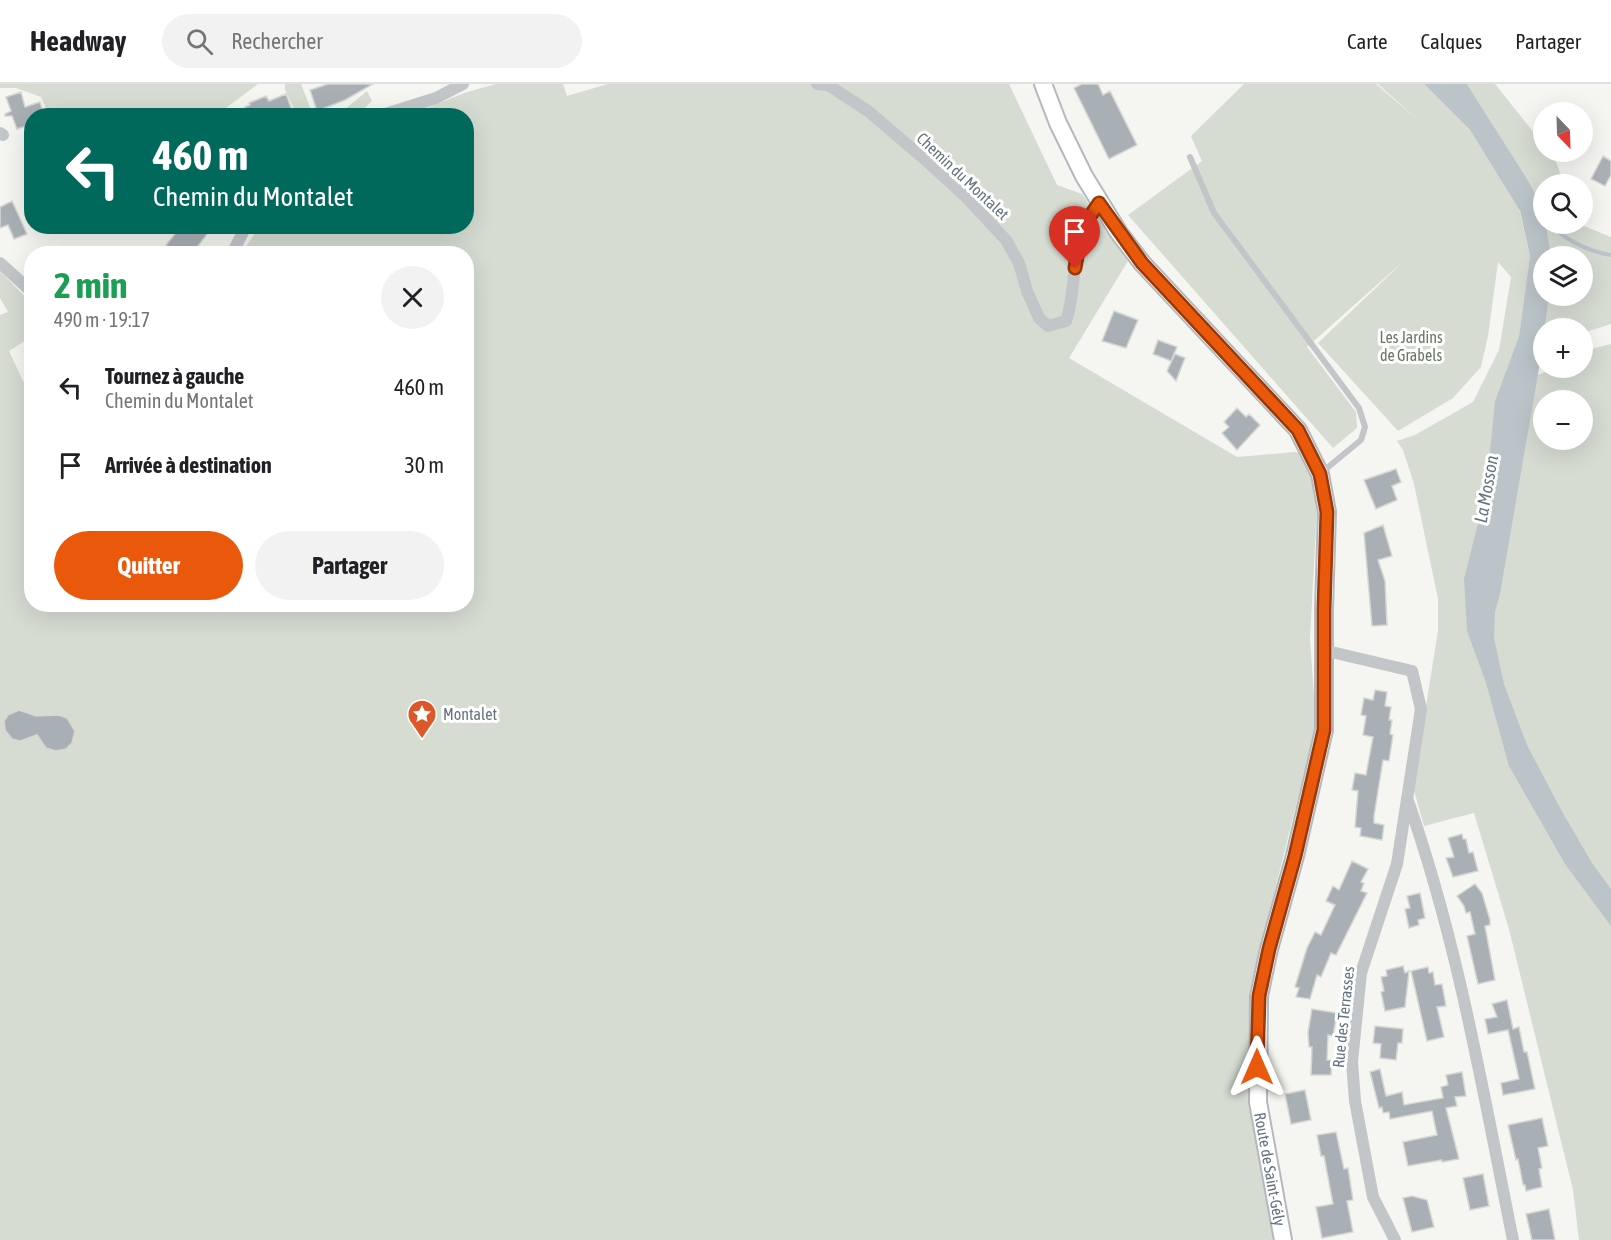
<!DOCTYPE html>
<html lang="fr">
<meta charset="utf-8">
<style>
body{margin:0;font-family:"Asap Condensed",sans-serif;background:#f2f2f2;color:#202124;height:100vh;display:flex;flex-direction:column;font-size:22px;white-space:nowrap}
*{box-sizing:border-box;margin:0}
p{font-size:20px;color:#757577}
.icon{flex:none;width:33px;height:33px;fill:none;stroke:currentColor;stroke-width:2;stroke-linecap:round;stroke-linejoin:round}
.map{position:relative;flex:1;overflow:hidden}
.details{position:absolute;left:24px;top:162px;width:450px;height:366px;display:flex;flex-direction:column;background:#fff;border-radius:24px;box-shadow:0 6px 24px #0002}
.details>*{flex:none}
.guide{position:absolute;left:24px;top:24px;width:450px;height:126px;border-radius:24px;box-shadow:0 6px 24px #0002;background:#00695c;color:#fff;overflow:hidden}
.needle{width:39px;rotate:157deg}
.fabs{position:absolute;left:1533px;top:18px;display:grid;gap:12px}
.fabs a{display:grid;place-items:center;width:60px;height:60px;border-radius:50%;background:#fff;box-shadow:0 6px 24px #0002;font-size:30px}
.pin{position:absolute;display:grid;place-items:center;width:51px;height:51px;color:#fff;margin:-62px -26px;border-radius:50% 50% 50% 0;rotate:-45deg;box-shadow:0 0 6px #0007}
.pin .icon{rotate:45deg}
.me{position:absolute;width:66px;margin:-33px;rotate:0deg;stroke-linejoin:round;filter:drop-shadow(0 0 4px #0008)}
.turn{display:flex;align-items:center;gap:21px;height:126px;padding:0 30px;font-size:27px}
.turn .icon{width:78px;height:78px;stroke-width:2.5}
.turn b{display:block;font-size:42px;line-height:51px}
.round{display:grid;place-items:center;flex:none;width:63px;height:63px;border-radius:32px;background:#f2f2f2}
.summary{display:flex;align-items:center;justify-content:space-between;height:102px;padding:0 30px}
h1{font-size:36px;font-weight:700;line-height:45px;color:#1e9e55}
.button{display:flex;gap:12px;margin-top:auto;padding:12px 30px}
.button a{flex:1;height:69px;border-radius:36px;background:#ea580c;color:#fff;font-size:24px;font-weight:700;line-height:69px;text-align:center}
.button a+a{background:#f2f2f2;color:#202124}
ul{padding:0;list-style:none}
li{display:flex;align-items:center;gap:18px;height:78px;padding:0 30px}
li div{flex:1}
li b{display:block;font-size:22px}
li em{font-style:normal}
header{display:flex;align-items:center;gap:36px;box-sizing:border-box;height:84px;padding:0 30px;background:#fff;border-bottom:2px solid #e0e0e0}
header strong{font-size:28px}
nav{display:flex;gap:33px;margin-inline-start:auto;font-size:21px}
.search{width:420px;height:54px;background:#f2f2f2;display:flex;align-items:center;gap:15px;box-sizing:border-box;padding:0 21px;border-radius:33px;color:#757577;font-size:22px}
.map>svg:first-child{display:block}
</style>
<header>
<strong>Headway</strong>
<div class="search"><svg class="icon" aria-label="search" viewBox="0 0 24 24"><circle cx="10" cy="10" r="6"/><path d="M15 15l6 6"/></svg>Rechercher</div>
<nav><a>Carte</a><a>Calques</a><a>Partager</a></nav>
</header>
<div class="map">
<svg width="1611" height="1156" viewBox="0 0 1611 1156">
<rect width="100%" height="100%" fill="#f5f5f1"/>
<path fill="#d6dcd2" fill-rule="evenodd" d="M0,0H258L226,24L230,32L49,31L41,13L16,4H0Z
M285,0H301L313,31H297L285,6Z
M496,0H563L567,12L608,0H1009L1057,101L1082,110L1128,177L1069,274L1237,373L1295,368L1304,370L1318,406L1310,555L1316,641L1249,910L1250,1016L1274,1156H0V231L8,228L0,214V187L31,219V253L9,267L23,297L31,299L32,520H466V170L242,169L259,143L466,142V32L410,31L464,9Z
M1244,0H1376L1420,38L1378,0H1424L1470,46L1519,125L1530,172L1519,252L1499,307L1555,284H1582L1583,267L1611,260V1156H1579L1573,1106L1509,845L1474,729L1424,742L1413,703L1438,547V515L1414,400L1403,366L1397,357L1415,351L1473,318L1499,266L1511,193L1498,178L1488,252L1481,283L1453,314L1398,347L1318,259L1405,176L1307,263L1356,328L1357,344L1333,364L1128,131L1202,77L1191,52ZM1544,316H1582V356H1544Z
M1467,0H1495L1543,60L1544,68H1549L1555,75L1564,100H1544L1543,131L1526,93Z
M367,7L372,17L357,31H338Z
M1545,140H1579L1611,153V240L1583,249L1582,244H1545L1549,212H1582V172H1551Z"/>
<path fill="#bbc5c9" d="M1424,0H1467L1526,93L1543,125L1551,172H1544V212H1549L1545,244H1544L1543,261L1500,510L1495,528L1494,554L1504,600L1527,661L1560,724L1592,779L1611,805V842L1565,780L1509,682L1486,599L1467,547L1464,495L1486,407L1495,317L1519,252L1530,172L1520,127L1470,46Z"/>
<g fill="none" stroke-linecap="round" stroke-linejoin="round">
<path stroke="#bbc5c9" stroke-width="4" d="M1549,140C1566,156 1587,167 1611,171"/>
</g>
<path fill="#a9b0b5" stroke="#d6d6d4" stroke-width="1.5" d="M328,0H373L345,16L317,27L310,6Z
M1082,0H1098L1103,11L1110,7L1137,61L1109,75L1074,4Z
M21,8L25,23L40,18L44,32H32V40L17,45L12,32H5V30L11,27L6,13Z
M286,10L294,32H248L245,23L250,21L249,19L266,12L269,17Z
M1603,72L1611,77V91L1605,102L1591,95Z
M12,117L27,150L14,155L8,141L0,144V123Z
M166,142H213L192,170H177L166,161L175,150Z
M1114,227L1138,236L1126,264L1102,257Z
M1158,256L1177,263L1171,277L1153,270Z
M1175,270L1185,274L1176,297L1167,287Z
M1237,324L1246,333L1249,330L1260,341L1237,366L1222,349L1229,343L1224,338Z
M1396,385L1401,398L1392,402L1397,416L1376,425L1364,396Z
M1383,441L1392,472L1378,476L1385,497L1387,541L1372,542L1364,449Z
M1375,606L1387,608L1385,622L1391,623L1389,636H1392L1390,650L1393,651L1389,677L1383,676L1374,732V739L1384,741L1382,756L1360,752L1361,744L1355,743L1358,707L1352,706L1355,689L1366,691L1373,653L1363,651L1366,632L1361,631L1364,614L1373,616Z
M19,626L36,632L58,631L67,634L75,647L72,659L66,665L56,667L46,664L37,651L20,657L12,655L5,646L4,637L8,631Z
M1462,750L1463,755H1466L1469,769L1473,768L1478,787L1453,793L1446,774L1454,773L1448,754Z
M1352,777L1368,785L1361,798L1364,799L1361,807L1367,809L1336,871L1331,869L1321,893L1317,891L1310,915L1296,913L1299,904L1295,903L1307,864L1315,848L1321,851L1335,821L1326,817L1333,802L1339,806Z
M1475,800L1482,809L1490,836V841L1485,842L1495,896L1478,900L1467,852L1475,850L1470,828L1466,829L1464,822L1457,812Z
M1420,809L1425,834L1418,836L1419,841L1409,844L1405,825L1410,824L1407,812Z
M1403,882L1405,889L1409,887L1405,923L1385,927L1381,908L1384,907L1381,893L1387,892L1386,886Z
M1428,883L1429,889L1433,888L1435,901L1442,900L1446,922L1437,923L1444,953L1427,957L1411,887Z
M1507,916L1513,945L1519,943L1524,968H1527L1535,1005L1503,1011L1501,999L1519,995L1508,946L1488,950L1485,935L1497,933L1492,920Z
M1312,925L1337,929L1333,952L1328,951L1327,976H1332L1331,991H1311L1312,963H1309L1308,948Z
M1375,942L1403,945L1402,959H1398L1396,976L1380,974L1381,960L1373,959Z
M1380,985L1386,1012L1402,1008L1404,1021L1443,1014L1441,1003L1448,1001L1446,991L1462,988L1466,1012L1455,1013L1457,1022L1446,1024L1459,1075L1442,1078V1076L1408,1082L1403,1058L1437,1051L1432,1027L1390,1035L1389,1028L1383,1029L1382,1023L1379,1024L1370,988Z
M1305,1006L1311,1036L1291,1040L1285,1010Z
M1542,1034L1548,1062L1538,1064L1542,1084L1539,1085L1542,1103L1526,1107L1525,1101H1523L1518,1075L1516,1076L1508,1041Z
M1336,1048L1344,1085L1348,1084L1353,1116L1347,1117L1353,1148L1322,1154L1316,1123L1333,1120L1324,1072H1321L1317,1051Z
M1483,1090L1489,1122L1470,1126L1463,1094Z
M1412,1112L1427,1116L1434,1143L1412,1148L1403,1114Z
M1549,1125L1555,1156H1532L1526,1130Z"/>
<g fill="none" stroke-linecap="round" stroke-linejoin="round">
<g stroke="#b5b9bd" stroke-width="20">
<g id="secondary">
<path id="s1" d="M1043,0L1058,39L1084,92L1119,149L1142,179L1298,346L1320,390L1327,428L1324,525V646L1295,772L1269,865L1259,912L1258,1018L1283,1156"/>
</g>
</g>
<path stroke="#c3c6c9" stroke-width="6" d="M1190,73L1214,129L1359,324L1365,343L1361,356L1321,389"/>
<path stroke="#c3c6c9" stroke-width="12" d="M817,0L828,1L868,27L929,79L964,111L1006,156L1019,179L1027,207L1039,234L1048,242L1066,237C1076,208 1072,176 1081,147C1084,137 1093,128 1099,119
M379,32L436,14L463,0
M0,49L3,51
M232,170L246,142
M0,179L32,208
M1323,566L1412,587L1421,625L1397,780L1361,889L1352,978L1355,1017L1373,1113L1395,1156
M1407,714C1458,858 1483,1008 1513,1156"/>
<use href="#secondary" stroke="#fff" stroke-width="16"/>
</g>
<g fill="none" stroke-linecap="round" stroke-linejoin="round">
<g stroke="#983908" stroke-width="15">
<path id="route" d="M1075,184L1082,144L1099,119L1142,179L1298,346L1320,390L1327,428L1324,525V646L1295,772L1269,865L1259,912L1257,983"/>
</g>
<use href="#route" stroke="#ea580c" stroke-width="10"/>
</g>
<defs>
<g id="sight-pin" transform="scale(1.5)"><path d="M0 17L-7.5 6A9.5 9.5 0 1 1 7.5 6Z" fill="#dc582a" stroke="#fff"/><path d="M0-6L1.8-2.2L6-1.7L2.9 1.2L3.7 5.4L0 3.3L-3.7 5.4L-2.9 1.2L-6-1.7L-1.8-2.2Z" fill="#fff"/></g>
</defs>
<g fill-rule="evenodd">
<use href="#sight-pin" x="422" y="630"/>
</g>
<g text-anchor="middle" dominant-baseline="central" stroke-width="6" stroke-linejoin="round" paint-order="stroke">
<g font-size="16" fill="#657481" stroke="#fff">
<text transform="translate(963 92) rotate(43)">Chemin du Montalet</text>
<text transform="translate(1343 933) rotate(-84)">Rue des Terrasses</text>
<text stroke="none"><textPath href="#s1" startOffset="1188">Route de Saint-Gély</textPath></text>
</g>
<g font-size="16" fill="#677963" stroke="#fff">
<text x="1411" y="253">Les Jardins<tspan x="1411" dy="18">de Grabels</tspan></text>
</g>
<g font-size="16" fill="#657481" stroke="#fff" text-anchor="start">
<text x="443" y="630">Montalet</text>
</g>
<g font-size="18" font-style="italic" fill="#60767f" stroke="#fff">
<text transform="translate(1486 405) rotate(-80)">La Mosson</text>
</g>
</g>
</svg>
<div class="fabs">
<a><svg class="needle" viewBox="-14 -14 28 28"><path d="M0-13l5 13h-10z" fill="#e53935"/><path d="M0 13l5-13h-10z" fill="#757577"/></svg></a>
<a><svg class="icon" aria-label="search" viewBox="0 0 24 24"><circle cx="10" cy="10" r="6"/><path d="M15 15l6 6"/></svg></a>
<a><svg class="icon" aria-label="layers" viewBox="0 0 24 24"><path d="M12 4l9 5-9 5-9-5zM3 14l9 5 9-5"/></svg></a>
<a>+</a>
<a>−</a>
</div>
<div class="pin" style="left:1075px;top:184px;background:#d93025"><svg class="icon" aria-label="arrive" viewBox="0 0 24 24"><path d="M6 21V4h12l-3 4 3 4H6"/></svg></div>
<svg class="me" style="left:1257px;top:983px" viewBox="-20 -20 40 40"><path d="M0-17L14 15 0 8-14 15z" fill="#ea580c" stroke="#fff" stroke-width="4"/></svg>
<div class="guide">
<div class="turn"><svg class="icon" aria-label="left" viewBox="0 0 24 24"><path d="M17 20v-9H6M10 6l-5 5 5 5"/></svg><div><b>460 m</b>Chemin du Montalet</div></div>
</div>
<section class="details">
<div class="summary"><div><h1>2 min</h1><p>490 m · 19:17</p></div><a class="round"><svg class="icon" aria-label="close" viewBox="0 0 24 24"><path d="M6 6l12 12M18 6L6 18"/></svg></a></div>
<ul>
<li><svg class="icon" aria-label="left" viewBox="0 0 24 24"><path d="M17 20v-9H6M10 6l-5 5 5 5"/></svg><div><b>Tournez à gauche</b><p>Chemin du Montalet</p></div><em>460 m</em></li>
<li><svg class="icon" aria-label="arrive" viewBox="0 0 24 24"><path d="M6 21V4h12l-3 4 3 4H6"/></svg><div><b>Arrivée à destination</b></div><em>30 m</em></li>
</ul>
<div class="button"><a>Quitter</a><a>Partager</a></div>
</section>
</div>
